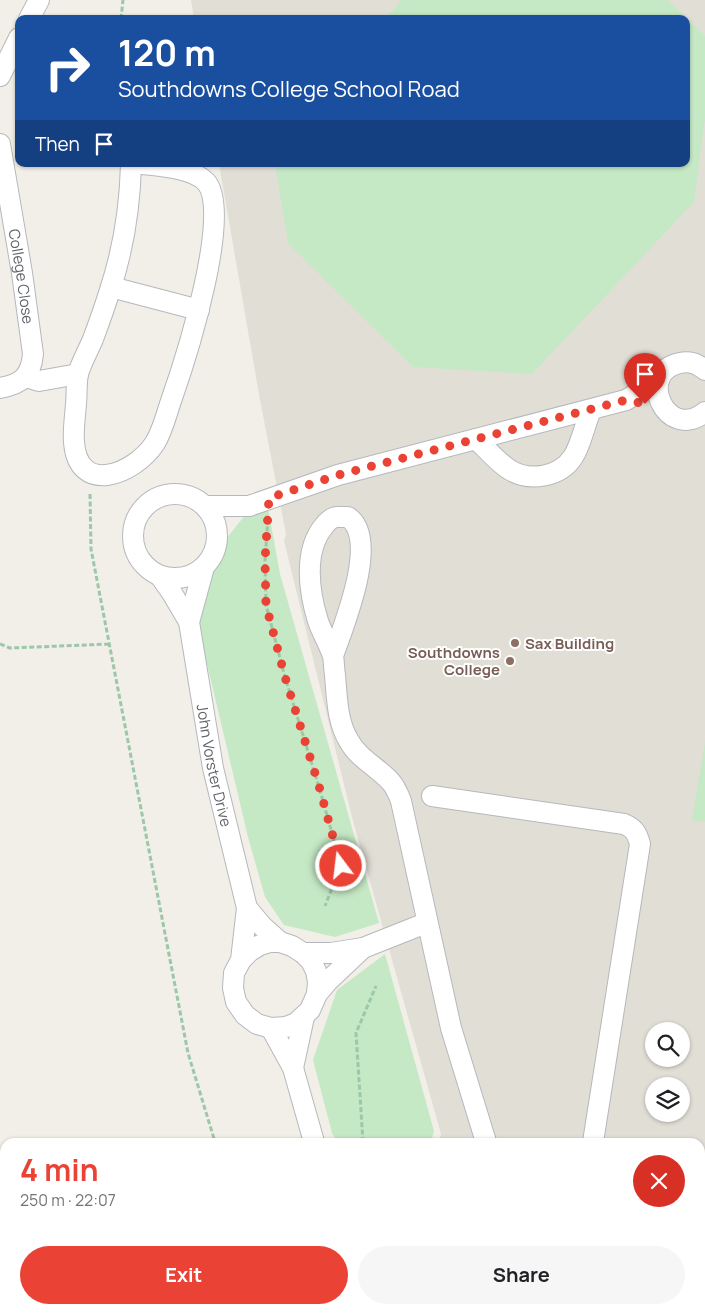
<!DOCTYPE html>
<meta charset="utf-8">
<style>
body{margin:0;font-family:Manrope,sans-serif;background:#f6f6f6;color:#202124;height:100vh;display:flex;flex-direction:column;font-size:19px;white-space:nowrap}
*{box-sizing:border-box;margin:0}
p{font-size:16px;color:#757577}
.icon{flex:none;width:28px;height:28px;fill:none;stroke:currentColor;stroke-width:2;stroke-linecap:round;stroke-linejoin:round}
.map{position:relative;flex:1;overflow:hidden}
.sheet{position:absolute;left:0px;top:1138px;width:705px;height:176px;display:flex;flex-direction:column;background:#fff;border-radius:15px 15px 0 0;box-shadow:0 1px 4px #0004}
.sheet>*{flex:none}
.hud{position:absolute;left:15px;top:15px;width:675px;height:152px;border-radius:10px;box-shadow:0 1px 4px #0004;background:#1a4fa0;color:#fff;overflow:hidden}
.fabs{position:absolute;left:645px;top:1022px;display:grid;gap:10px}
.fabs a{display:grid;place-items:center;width:45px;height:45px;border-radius:50%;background:#fff;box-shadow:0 1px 4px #0004;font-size:25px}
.pin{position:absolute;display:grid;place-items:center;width:42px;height:42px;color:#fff;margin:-51px -21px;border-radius:50% 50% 50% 0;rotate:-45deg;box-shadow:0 0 5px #0007}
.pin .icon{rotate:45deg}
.me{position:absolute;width:55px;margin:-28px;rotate:345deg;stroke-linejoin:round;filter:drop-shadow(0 0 4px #0008)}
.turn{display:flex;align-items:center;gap:18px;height:105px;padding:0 20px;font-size:22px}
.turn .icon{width:65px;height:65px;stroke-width:2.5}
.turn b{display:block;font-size:35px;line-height:42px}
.then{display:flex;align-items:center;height:48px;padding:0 20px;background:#0003;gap:10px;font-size:19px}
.round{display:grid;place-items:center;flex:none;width:52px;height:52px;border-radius:26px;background:#f6f6f6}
.summary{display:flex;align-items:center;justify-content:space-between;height:85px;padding:0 20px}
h1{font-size:30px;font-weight:700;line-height:38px;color:#ea4335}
.action{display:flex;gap:10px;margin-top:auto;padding:10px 20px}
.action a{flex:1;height:58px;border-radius:30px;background:#ea4335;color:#fff;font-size:20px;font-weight:700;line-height:58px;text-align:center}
.action a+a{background:#f6f6f6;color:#202124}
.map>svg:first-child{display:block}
</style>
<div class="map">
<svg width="705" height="1313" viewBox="0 0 705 1313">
<rect width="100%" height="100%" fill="#f1efe8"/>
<path fill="#e1ded6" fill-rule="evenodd" d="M191,0H705V1313H427L424,1309H700V1142H439L441,1134L353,821L284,541L286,534L260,400L219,164H686V19H194ZM654,1031H681V1059H654ZM654,1086H681V1114H654Z"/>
<path fill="#c5e8c5" d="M402,0H668L705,36V118L694,202L532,374L413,367L288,243L275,164H686V19H385Z
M268,508L280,574L379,923L335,937L284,925L265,897L248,837L195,613L202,579L230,534L246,514Z
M705,742V822L692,820Z
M385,954L434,1131L431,1142H337L332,1133L313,1060L337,990Z"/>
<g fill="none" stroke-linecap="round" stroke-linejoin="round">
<g stroke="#b5b8bc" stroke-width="22">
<g id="minor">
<path d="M29,19L39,0"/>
<path d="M0,76L19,38"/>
<path id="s1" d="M0,144L22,273L33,354C31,377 21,384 0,388"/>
<path d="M131,164C130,208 124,247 110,290C105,306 99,323 93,339C88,351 81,363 78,374C76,384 77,395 76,404C75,417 73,430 74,442C78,496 134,475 155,443C163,430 167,412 172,398C185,361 233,212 206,182C193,168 160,166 142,164"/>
<path d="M111,287L199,310"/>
<path d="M705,370C698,364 689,361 680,363C635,372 666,443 705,412"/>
<path d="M26,377L39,381L78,374"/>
<path d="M476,439C487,449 497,462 510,470C530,482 560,477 573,457C581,445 585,424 591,410"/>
<circle cx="175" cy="536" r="42"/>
<path d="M206,506H249L338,475L626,400L659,380"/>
<path id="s2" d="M160,576L172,593L189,622L213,768L247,908L241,960L234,973L233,988L236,1002L245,1015L257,1024L271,1028L286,1027L296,1023L310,1010L317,994L318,982L316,971L311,961L303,953L292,946L280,942H270L260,945L250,951L241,960"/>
<path d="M189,622L204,567"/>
<path d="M333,656C343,627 380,539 348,517C344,517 340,517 336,517C331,518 327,522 324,526C303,551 309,592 318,621C322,633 329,644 333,656C334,661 334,669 335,675C337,697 337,722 349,741C358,758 377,767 390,781C395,786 398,793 401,801L451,1028L486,1142"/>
<path d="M432,796L624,824C634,828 637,833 640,844L593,1142"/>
<path d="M247,908L262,926L280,942"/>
<path d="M303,953H331L363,948L426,923"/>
<path d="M317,994L328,981L363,948"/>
<path d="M271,1028L293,1068L314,1142"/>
<path d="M293,1068L304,1017"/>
<path d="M384,1309L387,1313"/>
</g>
</g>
<path stroke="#9cc7a9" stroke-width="3" stroke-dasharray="5 2.5" stroke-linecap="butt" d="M121,19L123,0
M90,494L91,549L188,1053L215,1142
M268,519L265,560L266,605L285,677L319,787L341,865L325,906
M0,644L10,648L110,644
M363,1142L356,1033L376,986
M266,1309L267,1313"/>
<use href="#minor" stroke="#fff" stroke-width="20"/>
</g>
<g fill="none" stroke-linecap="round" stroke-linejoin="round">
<path stroke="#ea4335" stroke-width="9" stroke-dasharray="0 16.2" d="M341,866L319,786L285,677L266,605L265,560L269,498L338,475L626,400L645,404"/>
</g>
<g fill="#8d6e63" stroke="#fff" stroke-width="2">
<circle cx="515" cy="643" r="5"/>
<circle cx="510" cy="661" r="5"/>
</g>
<g text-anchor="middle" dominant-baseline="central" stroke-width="4" stroke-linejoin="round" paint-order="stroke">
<g font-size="15" fill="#5f6368" stroke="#fff">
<text stroke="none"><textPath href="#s1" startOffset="134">College Close</textPath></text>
<text stroke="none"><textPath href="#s2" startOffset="200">John Vorster Drive</textPath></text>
</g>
<g font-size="15" font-weight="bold" fill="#785e54" stroke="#fff" text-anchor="start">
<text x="525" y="643">Sax Building</text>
<text x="500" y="652" text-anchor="end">Southdowns<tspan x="500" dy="17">College</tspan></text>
</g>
</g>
</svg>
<div class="fabs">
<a><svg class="icon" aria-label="search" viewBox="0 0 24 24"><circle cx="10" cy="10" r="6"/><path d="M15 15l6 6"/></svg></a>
<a><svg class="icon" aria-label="layers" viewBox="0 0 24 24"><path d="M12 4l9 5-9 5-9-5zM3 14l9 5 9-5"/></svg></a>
</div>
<div class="pin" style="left:645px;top:404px;background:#d93025"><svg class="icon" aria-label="arrive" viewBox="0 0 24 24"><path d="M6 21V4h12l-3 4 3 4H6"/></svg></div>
<svg class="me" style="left:341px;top:866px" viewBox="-20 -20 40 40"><circle r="17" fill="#ea4335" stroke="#fff" stroke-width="3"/><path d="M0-11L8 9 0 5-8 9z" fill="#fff"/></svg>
<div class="hud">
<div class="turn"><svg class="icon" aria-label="right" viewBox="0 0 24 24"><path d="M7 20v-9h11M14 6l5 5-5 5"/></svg><div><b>120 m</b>Southdowns College School Road</div></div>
<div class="then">Then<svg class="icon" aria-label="arrive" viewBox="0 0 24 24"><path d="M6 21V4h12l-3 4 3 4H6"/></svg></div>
</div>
<section class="sheet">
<div class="summary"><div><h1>4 min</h1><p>250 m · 22:07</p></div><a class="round" style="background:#d93025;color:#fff"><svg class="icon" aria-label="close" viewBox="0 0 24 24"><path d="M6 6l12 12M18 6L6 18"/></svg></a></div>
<div class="action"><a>Exit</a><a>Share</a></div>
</section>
</div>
